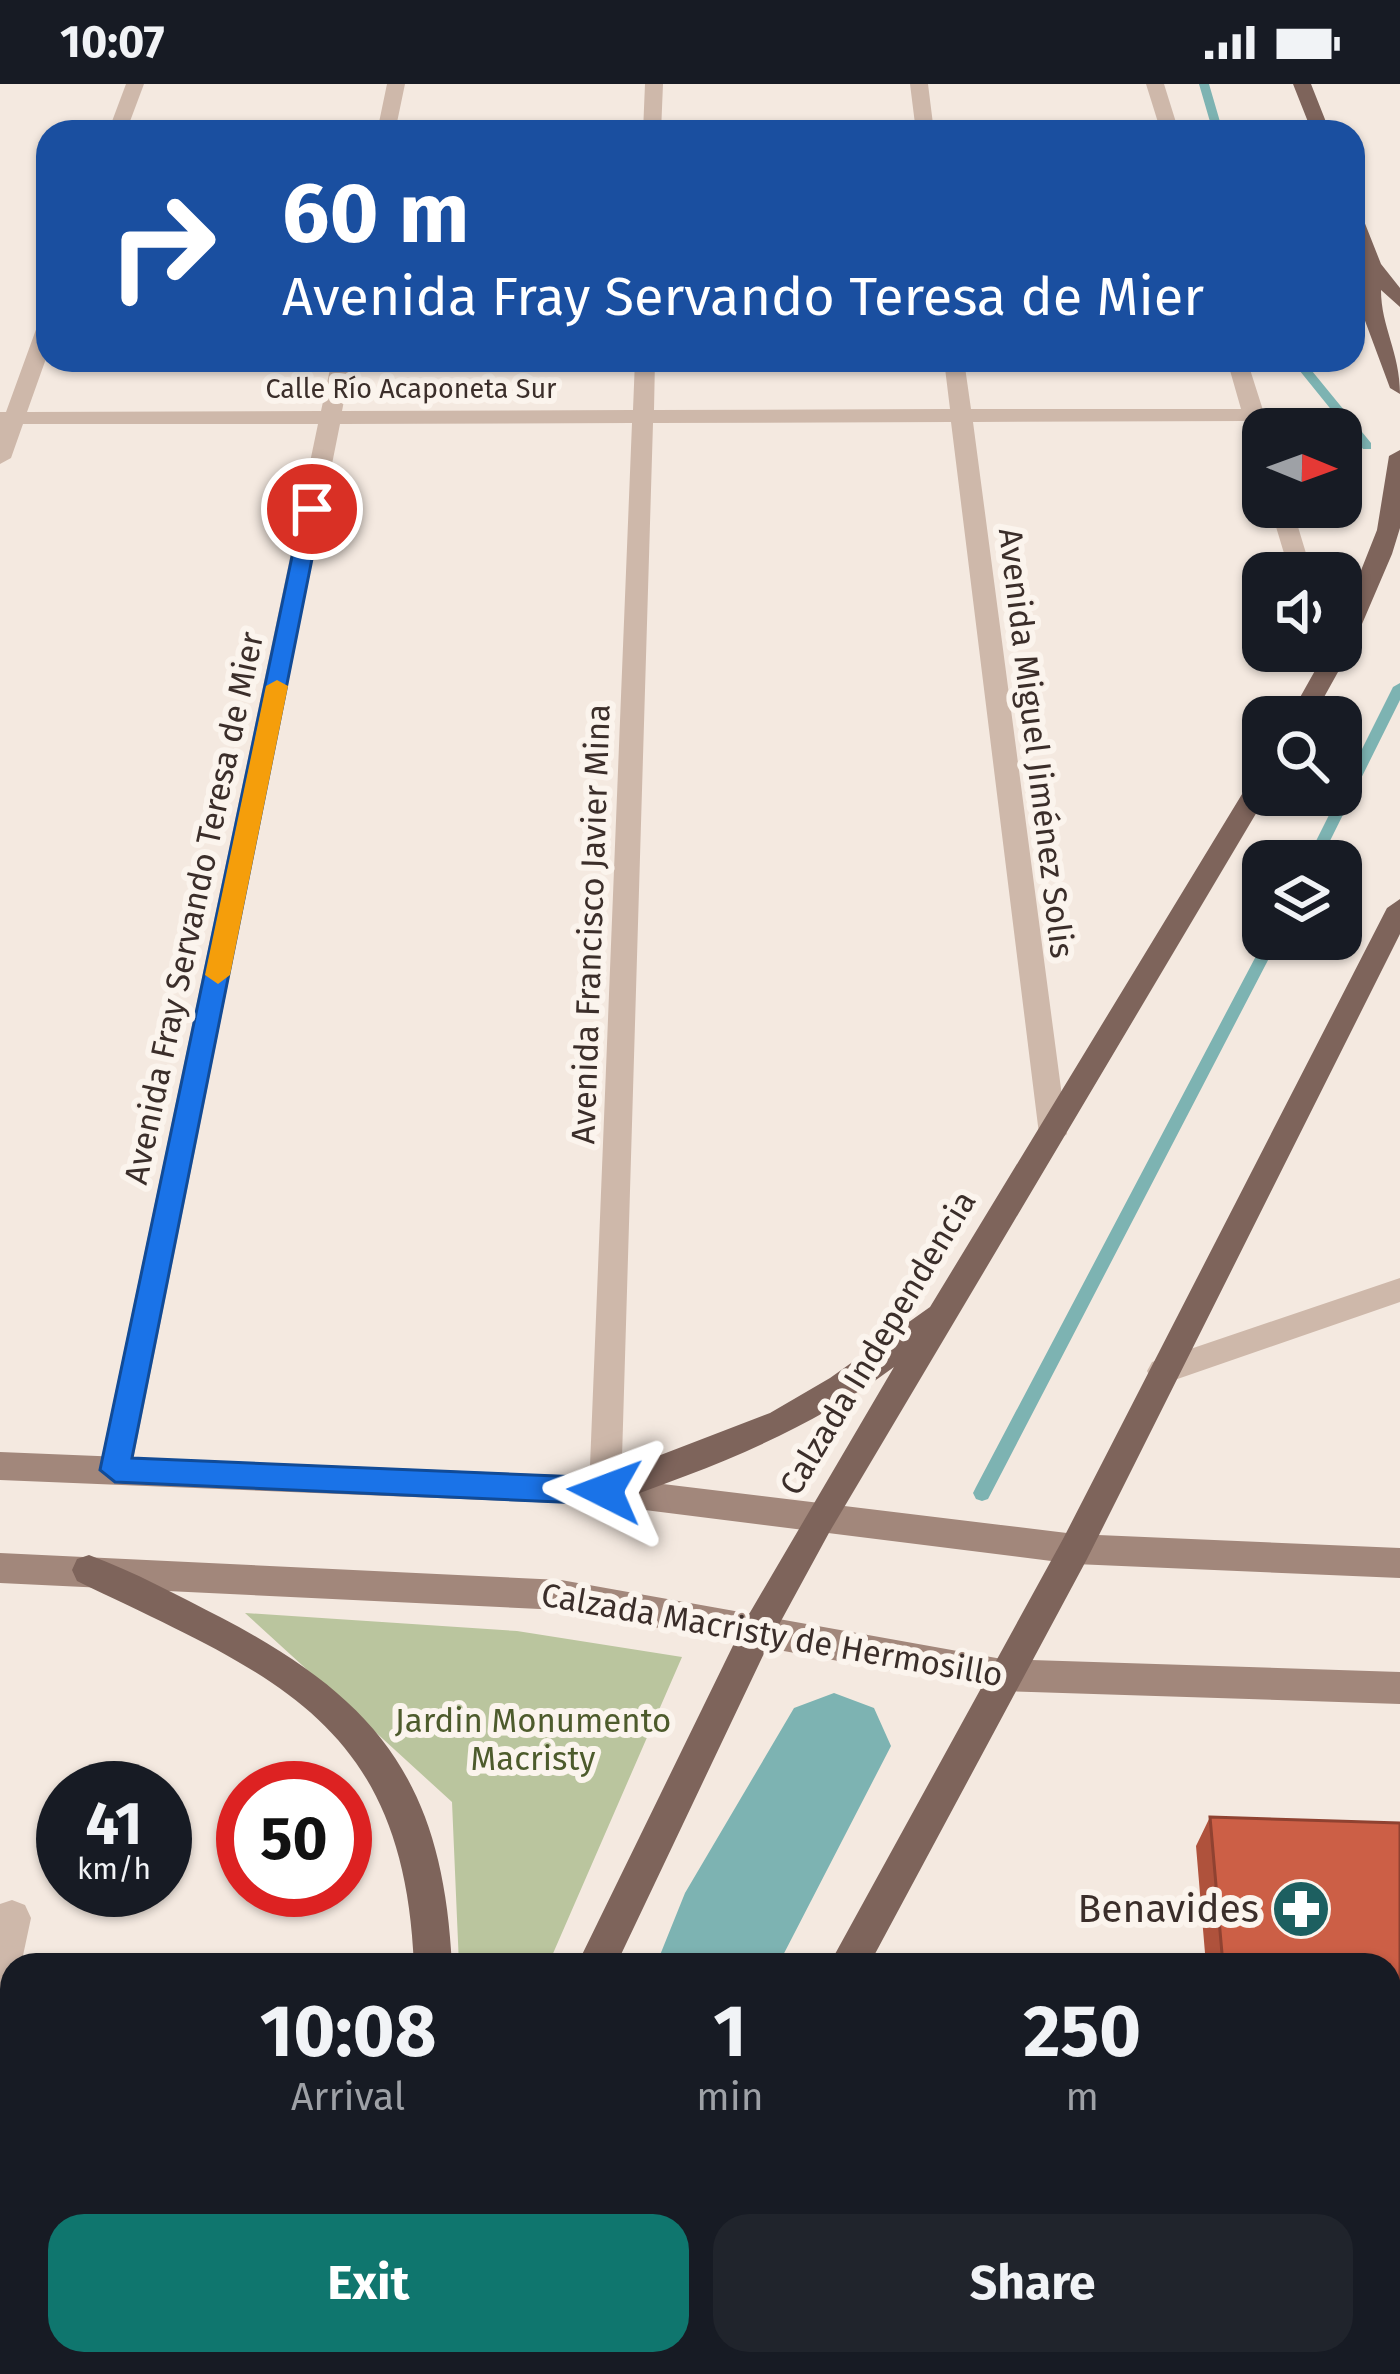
<!DOCTYPE html>
<meta charset="utf-8">
<style>
body{margin:0;font-family:"Fira Sans",sans-serif;background:#20242c;color:#f1f3f6;height:100vh;display:flex;flex-direction:column;font-size:45px;white-space:nowrap}
*{box-sizing:border-box;margin:0}
p{font-size:39px;color:#9ea1a6}
.icon{flex:none;width:66px;height:66px;fill:none;stroke:currentColor;stroke-width:2;stroke-linecap:round;stroke-linejoin:round}
.map{position:relative;flex:1;overflow:hidden}
.drawer{position:absolute;left:0px;top:1869px;width:1401px;height:423px;display:flex;flex-direction:column;background:#171b24;border-radius:36px 36px 0 0;box-shadow:0 3px 9px #0004}
.drawer>*{flex:none}
.banner{position:absolute;left:36px;top:36px;width:1329px;height:252px;border-radius:36px;box-shadow:0 3px 9px #0004;background:#1a4fa0;color:#fff;overflow:hidden}
.needle{width:78px;rotate:91deg}
.buttons{position:absolute;left:1242px;top:324px;display:grid;gap:24px}
.buttons a{display:grid;place-items:center;width:120px;height:120px;border-radius:24px;background:#171b24;box-shadow:0 3px 9px #0004;font-size:60px}
.speed{position:absolute;left:36px;top:1677px;display:flex;gap:24px;font-size:60px;font-weight:700;text-align:center}
.speed>*{display:grid;place-content:center;width:156px;height:156px;border-radius:50%;background:#171b24;box-shadow:0 3px 9px #0004;line-height:1}
.speed small{font-size:30px;font-weight:400}
.speed .limit{border:18px solid #d22;background:#fff;color:#111}
.pin{position:absolute;display:grid;place-items:center;width:102px;height:102px;color:#fff;margin:-51px;border:6px solid #fff;border-radius:50%;box-shadow:0 3px 12px #0007}
.me{position:absolute;width:132px;margin:-66px;rotate:273deg;stroke-linejoin:round;filter:drop-shadow(0 0 9px #0008)}
.turn{display:flex;align-items:center;gap:42px;height:252px;padding:0 48px;font-size:54px}
.turn .icon{width:156px;height:156px;stroke-width:2.5}
.turn b{display:block;font-size:84px;line-height:102px}
.eta{display:flex;justify-content:space-evenly;align-items:center;height:204px;text-align:center}
.eta b{font-size:72px;font-weight:700;line-height:84px}
.primary-button{display:flex;gap:24px;margin-top:auto;padding:24px 48px}
.primary-button a{flex:1;height:138px;border-radius:36px;background:#0f766e;color:#fff;font-size:48px;font-weight:700;line-height:138px;text-align:center}
.primary-button a+a{background:#20242c;color:#f1f3f6}
.status{display:flex;justify-content:space-between;align-items:center;height:84px;padding:0 60px;background:#171b24;direction:ltr}
.status svg{height:33px;fill:currentColor}
.map>svg:first-child{display:block}
</style>
<div class="status"><b>10:07</b><svg viewBox="0 0 49 12"><path d="M0 12V9h3v3zM5 12V6h3v6zM10 12V3h3v9zM15 12V0h3v12zM26 1h20v11H26zM47 4h2v5h-2z"/></svg></div>
<div class="map">
<svg width="1400" height="2290" viewBox="0 0 1400 2290">
<rect width="100%" height="100%" fill="#f4e9e0"/>
<path fill="#bac59e" d="M245,1529L517,1547L682,1573L548,1881H459L452,1718Z"/>
<g fill="none" stroke-linecap="round" stroke-linejoin="round">
<path fill="#7db3b2" fill-rule="evenodd" d="M1199,0H1209L1223,48H1213Z
M1291,276H1303L1371,359V365H1363Z
M1400,599V616L1320,777H1306L1393,603Z
M1265,855H1279L988,1415L982,1417L976,1415L973,1409L976,1403Z"/>
<path fill="#7db3b2" fill-rule="evenodd" d="M834,1609L874,1624L891,1662L778,1881H656L685,1809L794,1624Z
M505,2280H641L638,2290H502Z"/>
<path fill="#ceb8aa" fill-rule="evenodd" d="M126,0H144L126,48H108Z
M387,0H405L395,48H377Z
M645,0H663L661,48H643Z
M910,0H928L934,48H916Z
M1146,0H1164L1179,48H1161Z
M48,234V269L27,328L321,327L332,276H352L342,327L633,326L635,276H655L654,326L950,325L944,276H964L971,325H1241L1227,276H1247L1269,345H1263V368L1252,362L1245,337L973,338L1067,1050L1053,1061L1039,1050L951,338L653,339L621,1407L617,1417L605,1421L593,1417L589,1407L632,339L340,340L131,1386L127,1396L115,1400L103,1396L99,1386L318,340H23L11,374L0,380V328H6L38,240Z
M1270,423H1292L1312,489H1290Z
M1400,1194V1218L1163,1300L1152,1296L1147,1287L1152,1278Z
M12,1816L25,1821L31,1834L21,1881H12V1903L0,1908V1820Z"/>
<path fill="#a2877b" fill-rule="evenodd" d="M0,1368L605,1393L1075,1450L1400,1464V1494L1075,1480L605,1421L0,1396Z
M0,1469L561,1496L1002,1575L1400,1588V1620L1002,1607L561,1526L0,1499Z"/>
<path fill="#7e645b" fill-rule="evenodd" d="M1293,0H1311L1330,48H1312Z
M1353,126L1362,132L1381,180L1400,204V223L1381,206C1381,243 1400,268 1400,310L1390,304L1361,226L1362,181L1353,157Z
M1400,366V444L1392,470L1353,561L1313,633H1289L1326,567H1341V537L1377,446L1389,372Z
M1263,689V711H1267L830,1447L769,1559L616,1881H577L745,1537L894,1283C805,1349 709,1385 605,1421L593,1417L589,1407L593,1397L770,1329L830,1294L930,1223L1250,697Z
M1400,815V850L1087,1475L869,1881H829L1063,1455L1387,824Z
M89,1471C135,1488 179,1512 222,1534C380,1617 443,1700 452,1881H414C404,1636 273,1592 77,1497L72,1486L77,1475Z
M430,2280H472L469,2290H427Z
M713,2280H755L754,2290H712Z"/>
</g>
<path fill="#af523c" d="M1210,1733L1400,1739V1939H1389V1881H1206L1196,1762Z"/>
<path fill="#cc5f46" stroke="#8f4231" stroke-width="3" d="M1210,1733L1400,1739V1913H1389V1881H1223Z"/>
<path fill="#1a73e8" stroke="#114b97" stroke-width="3" d="M312,419L322,425L132,1374L605,1394L620,1407L605,1420L115,1398L100,1386L302,425Z"/>
<path fill="#f59e0b" d="M277,596L288,602L230,891L218,900L205,891L266,602Z"/>
<defs>
<g id="pharmacy-disc" transform="scale(3)"><circle r="9.5" fill="#1d5f60" stroke="#fbf4ed"/><path d="M-2-6h4v4h4v4h-4v4h-4v-4h-4v-4h4Z" fill="#fff"/></g>
</defs>
<g fill-rule="evenodd">
<use href="#pharmacy-disc" x="1301" y="1825"/>
</g>
<g text-anchor="middle" dominant-baseline="central" stroke-width="12" stroke-linejoin="round" paint-order="stroke">
<g font-size="27" fill="#3b2e2a" stroke="#fbf4ed">
<text x="411" y="305">Calle Río Acaponeta Sur</text>
</g>
<g font-size="33" fill="#3b2e2a" stroke="#fbf4ed">
<text transform="translate(1036 659) rotate(83)">Avenida Miguel Jiménez Solis</text>
<text transform="translate(194 824) rotate(-78)">Avenida Fray Servando Teresa de Mier</text>
<text transform="translate(591 840) rotate(-88)">Avenida Francisco Javier Mina</text>
<text transform="translate(878 1259) rotate(-59)">Calzada Independencia</text>
<text transform="translate(772 1551) rotate(10)">Calzada Macristy de Hermosillo</text>
</g>
<g font-size="33" fill="#4d5b2c" stroke="#fbf4ed">
<text x="533" y="1637">Jardin Monumento<tspan x="533" dy="38">Macristy</tspan></text>
</g>
<g font-size="39" fill="#3b2e2a" stroke="#fbf4ed" text-anchor="end">
<text x="1259" y="1825">Benavides</text>
</g>
</g>
</svg>
<div class="buttons">
<a><svg class="needle" viewBox="-14 -14 28 28"><path d="M0-13l5 13h-10z" fill="#e53935"/><path d="M0 13l5-13h-10z" fill="#9ea1a6"/></svg></a>
<a><svg class="icon" aria-label="sound" viewBox="0 0 24 24"><path d="M4 9h4l5-4v14l-5-4H4zM17 9q2 3 0 6"/></svg></a>
<a><svg class="icon" aria-label="search" viewBox="0 0 24 24"><circle cx="10" cy="10" r="6"/><path d="M15 15l6 6"/></svg></a>
<a><svg class="icon" aria-label="layers" viewBox="0 0 24 24"><path d="M12 4l9 5-9 5-9-5zM3 14l9 5 9-5"/></svg></a>
</div>
<div class="speed"><div>41<small>km/h</small></div><div class="limit">50</div></div>
<div class="pin" style="left:312px;top:425px;background:#d93025"><svg class="icon" aria-label="arrive" viewBox="0 0 24 24"><path d="M6 21V4h12l-3 4 3 4H6"/></svg></div>
<svg class="me" style="left:605px;top:1407px" viewBox="-20 -20 40 40"><path d="M0-17L14 15 0 8-14 15z" fill="#1a73e8" stroke="#fff" stroke-width="4"/></svg>
<div class="banner">
<div class="turn"><svg class="icon" aria-label="right" viewBox="0 0 24 24"><path d="M7 20v-9h11M14 6l5 5-5 5"/></svg><div><b>60 m</b>Avenida Fray Servando Teresa de Mier</div></div>
</div>
<section class="drawer">
<div class="eta">
<div><b>10:08</b><p>Arrival</p></div>
<div><b>1</b><p>min</p></div>
<div><b>250</b><p>m</p></div>
</div>
<div class="primary-button"><a>Exit</a><a>Share</a></div>
</section>
</div>
